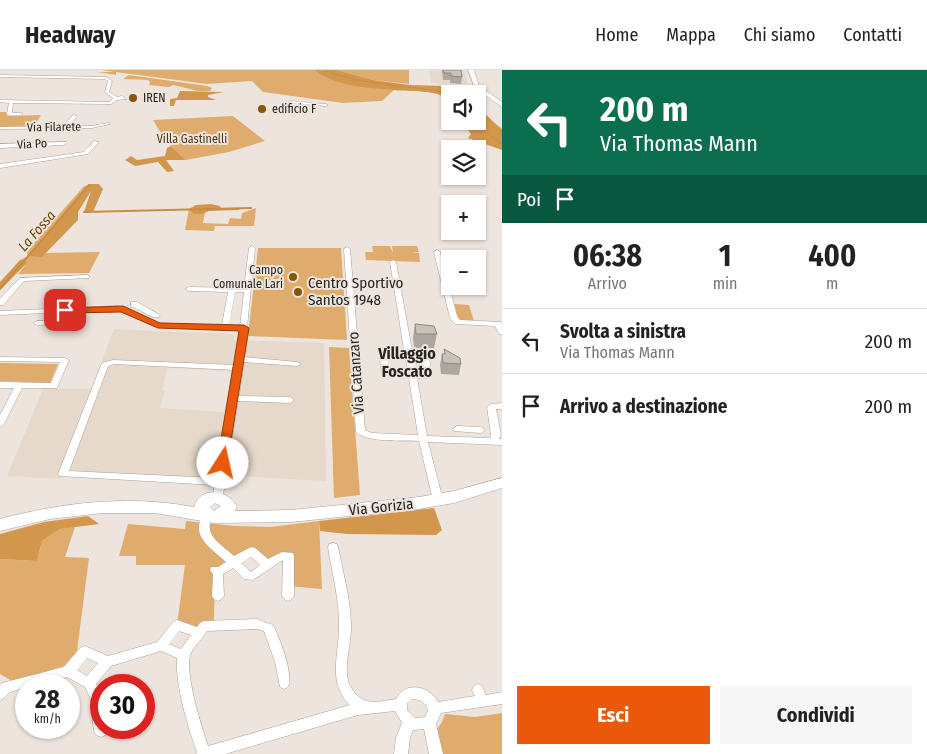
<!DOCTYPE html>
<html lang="it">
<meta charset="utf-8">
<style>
body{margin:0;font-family:"Fira Sans Condensed",sans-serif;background:#f6f6f6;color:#222;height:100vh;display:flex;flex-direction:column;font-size:19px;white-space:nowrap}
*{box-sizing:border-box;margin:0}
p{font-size:16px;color:#767676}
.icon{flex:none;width:28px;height:28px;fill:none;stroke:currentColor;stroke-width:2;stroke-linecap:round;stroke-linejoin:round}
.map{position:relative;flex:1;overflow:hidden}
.details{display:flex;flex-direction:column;background:#fff;width:425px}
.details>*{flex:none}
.guide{background:#0b6e4f;color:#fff;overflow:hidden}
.tools{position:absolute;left:441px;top:15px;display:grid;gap:10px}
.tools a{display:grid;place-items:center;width:45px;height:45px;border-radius:0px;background:#fff;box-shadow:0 1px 4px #0004;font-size:25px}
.speed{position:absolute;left:15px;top:604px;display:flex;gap:10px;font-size:25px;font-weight:700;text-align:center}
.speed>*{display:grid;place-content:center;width:65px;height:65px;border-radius:50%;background:#fff;box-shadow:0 1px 4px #0004;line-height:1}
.speed small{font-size:12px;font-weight:400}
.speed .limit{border:8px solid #d22;background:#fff;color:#111}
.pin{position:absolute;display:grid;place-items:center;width:42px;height:42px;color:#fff;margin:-21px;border-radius:10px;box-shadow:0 2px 8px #0006}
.me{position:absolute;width:55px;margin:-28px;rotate:10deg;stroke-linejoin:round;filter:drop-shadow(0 0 4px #0008)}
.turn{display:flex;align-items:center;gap:18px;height:105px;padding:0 15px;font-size:22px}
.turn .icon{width:65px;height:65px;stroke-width:2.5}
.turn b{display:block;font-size:35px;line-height:42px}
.then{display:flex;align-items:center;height:48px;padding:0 15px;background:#0003;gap:10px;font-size:19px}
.eta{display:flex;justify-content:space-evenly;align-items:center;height:85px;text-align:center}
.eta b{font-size:30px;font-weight:700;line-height:35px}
.action{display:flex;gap:10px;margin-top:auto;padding:10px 15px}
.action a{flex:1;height:58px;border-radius:0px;background:#ea580c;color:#fff;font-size:20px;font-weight:700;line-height:58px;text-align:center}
.action a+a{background:#f6f6f6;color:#222}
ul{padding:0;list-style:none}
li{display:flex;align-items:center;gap:15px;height:65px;padding:0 15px;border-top:1px solid #e0e0e0}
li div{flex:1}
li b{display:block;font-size:19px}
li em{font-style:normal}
header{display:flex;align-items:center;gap:30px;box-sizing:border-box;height:70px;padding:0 25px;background:#fff;border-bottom:1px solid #e0e0e0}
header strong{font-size:24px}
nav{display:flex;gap:28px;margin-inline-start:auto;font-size:18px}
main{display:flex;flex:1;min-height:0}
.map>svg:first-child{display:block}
</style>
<header>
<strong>Headway</strong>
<nav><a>Home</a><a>Mappa</a><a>Chi siamo</a><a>Contatti</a></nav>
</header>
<main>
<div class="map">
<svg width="502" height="684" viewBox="0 0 502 684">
<rect width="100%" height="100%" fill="#ede5dd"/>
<path fill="#e6d9cb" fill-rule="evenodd" d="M429,0H464L468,14L431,13Z
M114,259L234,264V270L324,273L326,411L221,405L190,410L63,404L60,409L7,406L43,319H91ZM167,298L229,301L232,305L224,342L160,338L165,321H162Z"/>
<path fill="#e0ac6d" d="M101,0H314C334,16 369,16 394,20L382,31L343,33L263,22L252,11L207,14L116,2V5L98,2H114Z
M337,0H409V14L373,10Z
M129,5L207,16L212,18L210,21H198L173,15L169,17L149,15L150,12L148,10L123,9Z
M0,42H6L7,46L41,45L34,56L0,57Z
M233,46L265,71L229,82L186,90L165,70L153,50Z
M89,115L42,187L45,183L100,182L89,203L18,204L27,193L25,190H20L28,186L26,182L84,116Z
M256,138L254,156H215L214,161L185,160L189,139L193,144L205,143L203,153L228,154L230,148L241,149L242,143Z
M372,176H390L393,183L392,176H417L419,182L412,183H419L420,192L366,190L365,182H373Z
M258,178H341L347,270L248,266Z
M454,234L469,235L474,251L459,250Z
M329,277L349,278L360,425L334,428Z
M0,293L58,294L50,313L0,311Z
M186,451L235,456L271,457L319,451L322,519L288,516L289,486L268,495L250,481L215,500L214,551L200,563L177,555L185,495H136V486H119L128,454L185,459Z
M75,457L65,487L89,488L77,581L64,596L12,611L0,604V489L37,491L42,471L60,459Z
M502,643V684H441L437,659L442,652L445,644L475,647Z"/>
<path fill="#d2974d" d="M314,0H337L373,10L410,15L445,16L448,19L464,24H450V30C436,19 410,22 393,20C369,18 333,16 314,0Z
M180,21L224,22L208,25V27L216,30H176L174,36H170V29L177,28Z
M478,36C484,43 495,54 502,59V80L468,68L471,64L461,51H478Z
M171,76L186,90H166L174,101L167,102L158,92L135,96L125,90L131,86L137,90L165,86L167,78Z
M90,114H99L103,119L93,142H84L91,121L78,142V150L42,187L29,186Z
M211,134L220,136L221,139L243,138L238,140L209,141L202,144H193L189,139L196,135Z
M20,190H25L27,193L0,220V212Z
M434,438L442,460L436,465L347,464L320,461L319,451Z
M88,446L99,454L60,459L42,471L37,491L0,489V464L44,452Z"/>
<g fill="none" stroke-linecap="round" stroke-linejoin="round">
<path stroke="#c88d42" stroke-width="1" d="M324,0C365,17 409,14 451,24
M478,50L483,60L502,74"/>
<path stroke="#c88d42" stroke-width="2" d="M84,142L251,138
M0,219L89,115"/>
<g stroke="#a8a199" stroke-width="1">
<path id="minor" d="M0,5L106,7L112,11L109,22L117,27L122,26L126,29L117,30L111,34L13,33L12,43H21L23,44C20,46 10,46 7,44L9,33L0,32V30L110,32L113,28L105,22L108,11L105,9L0,7Z
M290,31L326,34L328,35L326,36L288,33Z
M73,45L77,46L69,56H92L108,53L110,54L92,58L0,59V57L63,56Z
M94,71L99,72L88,84L0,98V94L84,82Z
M66,72L67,73L64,75L0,78V74Z
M252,176L255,178L244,287L297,292L301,294L297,296L244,292L239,326L290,327L294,330L290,333L238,331L222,431H214L213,428L214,415L60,406L58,404L102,293L113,290L235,295L239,260L158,257L117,240L0,245V241L117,236L126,237L159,253L222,255L228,222L189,221L185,219L189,217L244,218L249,178ZM235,222H244L240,256L229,255ZM114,294L235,300L215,408L69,401L108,296Z
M347,177L350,179L365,360L372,363L418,365L409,308L386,307L382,305L379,282L380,280H404L390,192L393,190L396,192L412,280H424L428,282L432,306L428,308H417L427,366L490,368L491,365L487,337L491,334L502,333V339H496L501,365L499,369H502V375L428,372L443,430L442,433H434L433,430L419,371C402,370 368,373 356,362L344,179ZM387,284H405L408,303H390ZM413,284H420L423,303H416Z
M437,180L440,182L457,246L460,250L501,252L502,254V264H499L495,256L458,254H455L450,248L434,182Z
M87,205L89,206V208L24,211L3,235H0V229L20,208Z
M131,232H137L160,245L159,247H153L131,236Z
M54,250L58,252L57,254L37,255L33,253L37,251Z
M0,287L65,288L69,290L57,318H22L4,354L0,357V345L14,318H0V312L51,313L60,292L0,291Z
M457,356L481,357L485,360L481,363L454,361L453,359Z
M208,442L212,443L213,446C202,465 221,474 234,486L251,477L255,478L268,489L282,482L293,483L294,486V526L292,529L288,531L284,529L282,526L283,490L253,510L244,509L233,498L223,504L224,526L222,529L218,531L214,529L212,526L213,504L210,500L211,497H218L226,492C210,477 189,466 204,443ZM251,487L260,495L251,502L241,493Z
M333,473L337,474L338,477C343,502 350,528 351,553C352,572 344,592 348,611C350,617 354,623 359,627C369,635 383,631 396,629C405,611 429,615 438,632L475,626L472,620L474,616L478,614L482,616L486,625L502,622V634L441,643L436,654L443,684H429L424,659L413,660L410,668L408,684H394L396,668L402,653L395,641L358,645L225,684H196L197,682C188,658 175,613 177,588L161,581L111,596L96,614L101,624V658H107L108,661L106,665L101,667L96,665L94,661L90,627L85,617L67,607L35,615H26V617L10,622L4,628L0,630V615L2,613L64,597L81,577L85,576L108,586L157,572L173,552L177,550L197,557L200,553L204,551L257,549L273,555C279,567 294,604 288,617L284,619L280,617L275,592L264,561L257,559L207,561C203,568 195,575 191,583C183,599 202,658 208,676L350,635C326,612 340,583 339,554C339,528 332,502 328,477L329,474ZM179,561L191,565L181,579L169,574ZM87,588L98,593L87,606L77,600ZM412,629C420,629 427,633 428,641L425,647L415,648L407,640V633Z"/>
</g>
<g stroke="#a8a199" stroke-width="1">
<path id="tertiary" d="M468,0H474L479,16L502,32V37L475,18Z"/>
</g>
<g stroke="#a8a199" stroke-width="1">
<path id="primary" d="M502,408V418L454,433L419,439L291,452L214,453L155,443H103L50,449L0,461V449C64,432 129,425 194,437C200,416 227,419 237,436L235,441L291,440L419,427L454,421ZM215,433L221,436L214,441L210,437Z"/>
</g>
<use href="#minor" fill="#fff" fill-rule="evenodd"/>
<use href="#tertiary" fill="#fff" fill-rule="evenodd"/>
<use href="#primary" fill="#fff" fill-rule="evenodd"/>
</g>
<path fill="#ada7a0" d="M442,0H461L462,7L461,14L450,13V10H443Z
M415,254L437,264L434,278H414L413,267Z
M444,279L461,294L459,305L441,304L440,295L442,284H444Z"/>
<path fill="#c9c2ba" stroke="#8d8882" d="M443,0H461L462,7L451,6V3H444Z
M415,254L434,256L437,264H416Z
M444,279L460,288L461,294L443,293L442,284H445Z"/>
<path fill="#ea580c" stroke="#983908" d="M123,236L160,253L244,255L249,258L227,396L223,397L217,393L239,261L158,258L121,242L65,243L61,240L65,238Z"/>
<g fill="#850" stroke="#ede5dd" stroke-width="2">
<circle cx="133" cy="28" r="5"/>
<circle cx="262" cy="39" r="5"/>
<circle cx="293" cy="207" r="5"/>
<circle cx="298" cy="222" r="5"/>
</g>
<g text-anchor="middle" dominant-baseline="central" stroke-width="4" stroke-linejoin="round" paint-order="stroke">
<g font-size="12" fill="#272421" stroke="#ede5dd" text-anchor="start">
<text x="143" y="28">IREN</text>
<text x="272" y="39">edificio F</text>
<text x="283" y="200" text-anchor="end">Campo<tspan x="283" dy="14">Comunale Lari</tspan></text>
</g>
<g font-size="12" fill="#272421" stroke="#ede5dd">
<text transform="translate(54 57) rotate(-1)">Via Filarete</text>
<text transform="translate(32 74) rotate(-3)">Via Po</text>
</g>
<g font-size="12" fill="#513819" stroke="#ede5dd">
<text x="192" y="69">Villa Gastinelli</text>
</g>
<g font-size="14" font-style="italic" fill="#694204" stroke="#ede5dd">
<text transform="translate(37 161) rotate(-49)">La Fossa</text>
</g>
<g font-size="15" fill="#272421" stroke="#ede5dd" text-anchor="start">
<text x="308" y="213">Centro Sportivo<tspan x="308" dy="17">Santos 1948</tspan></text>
</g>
<g font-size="15" fill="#272421" stroke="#ede5dd">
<text transform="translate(356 303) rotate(-94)">Via Catanzaro</text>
<text transform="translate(381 437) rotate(-6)">Via Gorizia</text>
</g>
<g font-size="16" font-weight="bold" fill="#272421" stroke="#ede5dd">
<text x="407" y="283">Villaggio<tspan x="407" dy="18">Foscato</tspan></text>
</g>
</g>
</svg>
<div class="tools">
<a><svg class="icon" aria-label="sound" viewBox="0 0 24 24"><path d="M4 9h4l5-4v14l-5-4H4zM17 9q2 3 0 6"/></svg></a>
<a><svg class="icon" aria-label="layers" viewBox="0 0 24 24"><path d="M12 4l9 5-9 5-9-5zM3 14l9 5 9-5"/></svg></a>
<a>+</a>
<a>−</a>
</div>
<div class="speed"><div>28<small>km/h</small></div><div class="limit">30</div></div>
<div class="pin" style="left:65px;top:240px;background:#d93025"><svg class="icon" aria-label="arrive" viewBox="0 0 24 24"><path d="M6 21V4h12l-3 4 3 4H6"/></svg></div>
<svg class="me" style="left:223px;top:393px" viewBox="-20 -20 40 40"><circle r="19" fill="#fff"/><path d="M0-13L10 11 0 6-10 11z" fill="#ea580c"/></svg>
</div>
<section class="details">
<div class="guide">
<div class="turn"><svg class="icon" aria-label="left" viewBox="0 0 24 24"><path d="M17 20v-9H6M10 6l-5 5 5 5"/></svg><div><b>200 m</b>Via Thomas Mann</div></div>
<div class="then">Poi<svg class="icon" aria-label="arrive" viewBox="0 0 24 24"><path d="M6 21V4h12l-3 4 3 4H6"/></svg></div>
</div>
<div class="eta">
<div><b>06:38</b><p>Arrivo</p></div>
<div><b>1</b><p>min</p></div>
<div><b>400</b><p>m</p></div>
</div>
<ul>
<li><svg class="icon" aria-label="left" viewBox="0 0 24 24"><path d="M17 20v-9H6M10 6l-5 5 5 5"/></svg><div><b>Svolta a sinistra</b><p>Via Thomas Mann</p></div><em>200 m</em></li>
<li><svg class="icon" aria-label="arrive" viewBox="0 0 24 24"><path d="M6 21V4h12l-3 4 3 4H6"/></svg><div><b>Arrivo a destinazione</b></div><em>200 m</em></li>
</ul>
<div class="action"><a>Esci</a><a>Condividi</a></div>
</section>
</main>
